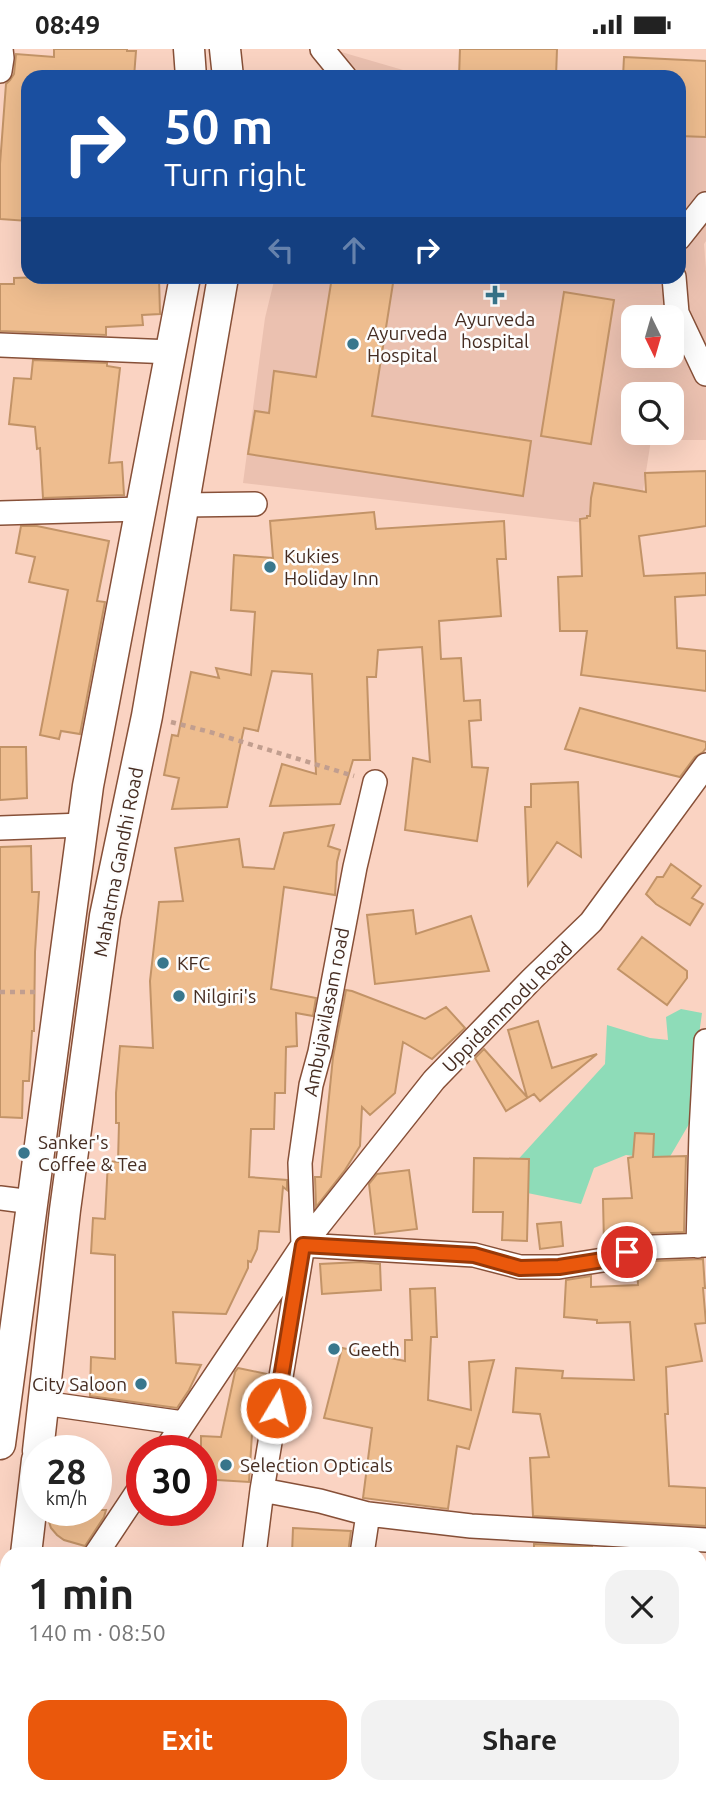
<!DOCTYPE html>
<meta charset="utf-8">
<style>
body{margin:0;font-family:Ubuntu,sans-serif;background:#f2f2f2;color:#222;height:100vh;display:flex;flex-direction:column;font-size:26px;white-space:nowrap}
*{box-sizing:border-box;margin:0}
p{font-size:23px;color:#767676}
.icon{flex:none;width:38px;height:38px;fill:none;stroke:currentColor;stroke-width:2;stroke-linecap:round;stroke-linejoin:round}
.map{position:relative;flex:1;overflow:hidden}
.drawer{position:absolute;left:0px;top:1498px;width:707px;height:247px;display:flex;flex-direction:column;background:#fff;border-radius:21px 21px 0 0;box-shadow:0 7px 28px #0002}
.drawer>*{flex:none}
.banner{position:absolute;left:21px;top:21px;width:665px;height:214px;border-radius:21px;box-shadow:0 7px 28px #0002;background:#1a4fa0;color:#fff;overflow:hidden}
.needle{width:46px;rotate:175deg}
.fabs{position:absolute;left:621px;top:256px;display:grid;gap:14px}
.fabs a{display:grid;place-items:center;width:63px;height:63px;border-radius:14px;background:#fff;box-shadow:0 7px 28px #0002;font-size:35px}
.speed{position:absolute;left:21px;top:1386px;display:flex;gap:14px;font-size:35px;font-weight:700;text-align:center}
.speed>*{display:grid;place-content:center;width:91px;height:91px;border-radius:50%;background:#fff;box-shadow:0 7px 28px #0002;line-height:1}
.speed small{font-size:18px;font-weight:400}
.speed .limit{border:10px solid #d22;background:#fff;color:#111}
.pin{position:absolute;display:grid;place-items:center;width:60px;height:60px;color:#fff;margin:-30px;border:4px solid #fff;border-radius:50%;box-shadow:0 2px 7px #0007}
.me{position:absolute;width:77px;margin:-38px;rotate:9deg;stroke-linejoin:round;filter:drop-shadow(0 0 5px #0008)}
.turn{display:flex;align-items:center;gap:24px;height:147px;padding:0 28px;font-size:32px}
.turn .icon{width:91px;height:91px;stroke-width:2.5}
.turn b{display:block;font-size:49px;line-height:60px}
.lanes{display:flex;align-items:center;height:66px;padding:0 28px;background:#0003;justify-content:center;gap:35px;direction:ltr}
.lanes .off{opacity:.35}
.round{display:grid;place-items:center;flex:none;width:74px;height:74px;border-radius:21px;background:#f2f2f2}
.overview{display:flex;align-items:center;justify-content:space-between;height:119px;padding:0 28px}
h1{font-size:42px;font-weight:700;line-height:52px}
.primary-button{display:flex;gap:14px;margin-top:auto;padding:14px 28px}
.primary-button a{flex:1;height:80px;border-radius:21px;background:#ea580c;color:#fff;font-size:28px;font-weight:700;line-height:80px;text-align:center}
.primary-button a+a{background:#f2f2f2;color:#222}
.status{display:flex;justify-content:space-between;align-items:center;height:49px;padding:0 35px;background:#fff;direction:ltr}
.status svg{height:19px;fill:currentColor}
.map>svg:first-child{display:block}
</style>
<div class="status"><b>08:49</b><svg viewBox="0 0 49 12"><path d="M0 12V9h3v3zM5 12V6h3v6zM10 12V3h3v9zM15 12V0h3v12zM26 1h20v11H26zM47 4h2v5h-2z"/></svg></div>
<div class="map">
<svg width="706" height="1744" viewBox="0 0 706 1744">
<rect width="100%" height="100%" fill="#fad3c2"/>
<path fill="#ebc1b0" fill-rule="evenodd" d="M326,0H331L427,28H320Z
M679,73L706,77V192L704,195L706,220V391H651L637,480L243,434L265,269L275,228H679ZM634,268H672V306H634ZM634,345H672V383H634Z"/>
<path fill="#8edcb8" d="M681,960L702,964L694,1022L692,1070L668,1111L626,1106L594,1119L581,1155L494,1137L605,1015L607,976L650,989L668,991L666,968Z"/>
<path fill="#eebd8f" stroke="#c29367" stroke-width="2" d="M54,0H127V2H136L134,28H28V172L0,170V115L6,35L10,31L14,25L16,5L54,8Z
M460,0H557L556,28H459Z
M624,8L706,12V88L679,87V28H623Z
M43,228H56V232L159,228L160,265L142,266L143,276L106,278V286L0,282V235H14V229Z
M332,228H394L372,367L531,392L523,447L248,405L255,362L269,364L274,322L316,328Z
M564,243L614,251L591,395L541,387Z
M33,311L107,314V317L120,319L109,414L122,413L124,446L43,449L40,399L37,400L35,378L9,375L14,329L31,330Z
M706,422V477L639,487L644,527L706,524V546L675,548L677,599L706,602V642L581,626L587,582H560L558,528L582,527L580,470L587,469V467H590L591,449L594,434L646,443L645,424Z
M374,463L376,480L504,472L506,510H497L501,567L439,572L441,610L461,609L464,652L480,651L481,671L469,672L472,718L488,719L477,792L405,781L413,709L430,713L422,598L378,601L376,628H367L370,711H353L340,755L270,757L282,715L316,725L312,625L272,622L258,682L244,679L227,758L172,760L179,729L164,726L172,686L178,687L191,623L219,629L216,619L251,626L255,563L231,561L234,506L273,509L270,472Z
M21,477H37L109,492L97,552L105,553L80,685L61,682L59,690L40,686L68,541L29,533L35,508L16,504Z
M580,659L706,693V699L703,703L695,708L680,728L565,700Z
M0,698H26L27,749L0,751Z
M578,733L581,808L557,793L528,836L525,758H531V735Z
M334,776L328,797L340,801L337,813L335,846L284,838L271,940L316,949L313,967L296,964L297,997L286,998L285,1044H275L274,1080H251L249,1128L287,1131V1141L283,1138L279,1183L259,1182L257,1200L251,1213L248,1212V1219L226,1265L173,1263L176,1314L201,1316L189,1341L177,1359L90,1347L91,1308L115,1310V1206L91,1204L93,1169L105,1170L108,1112L118,1113L119,1074H116V1044L120,997L153,999L150,932L159,853L183,852L175,799L239,790L243,818L274,820L284,784Z
M31,797L32,843H39L35,903L34,982H32L29,1032H23L22,1069L0,1068V798Z
M671,815L701,837L692,849L703,855L690,876L656,855L646,845L657,828H663Z
M413,861L416,885L471,867L489,922L375,935L367,866Z
M642,888L687,922V929L667,956L618,920Z
M346,941L352,942L425,970L446,958L465,979L432,1010L403,993L395,1044L370,1066L362,1058L360,1097L345,1121L316,1158L315,1128H321L333,1008Z
M538,972L552,1019L597,1005L540,1052L534,1045L506,1062L475,1009L484,1000L527,1048L508,981Z
M635,1084L654,1085L653,1108L686,1107L684,1183L651,1184L624,1189L604,1196L603,1150L632,1149L628,1109L633,1108Z
M474,1109L529,1110L527,1192L502,1191L503,1163H473Z
M409,1121L417,1180L375,1185L369,1135L377,1125Z
M561,1173L563,1197L540,1200L537,1175Z
M703,1210L705,1239H703L706,1274L695,1275L702,1312L666,1318L668,1365H665L669,1437L706,1439V1477L533,1467L530,1409L549,1408L540,1365L513,1363L516,1319L563,1322L562,1329L634,1331L630,1273L597,1274V1271L564,1268L566,1231L591,1227V1238L638,1236L637,1215L655,1212Z
M360,1213L380,1215L381,1241L322,1245L320,1215Z
M435,1239L437,1288H431L428,1351L471,1361L469,1313L494,1311L469,1400L457,1397L448,1460L363,1449L372,1379L324,1369L342,1299L405,1312V1291H412L410,1240Z
M238,1319L267,1325L257,1386L252,1385L249,1433L201,1430V1387L221,1388L235,1323Z
M49,1461H106L104,1468L85,1497L64,1491L57,1486L51,1479L48,1470Z
M293,1479L351,1482L348,1505H292Z
M534,1495L592,1498V1505H534Z"/>
<g fill="none" stroke-linecap="round" stroke-linejoin="round">
<g stroke="#875038" stroke-width="26">
<path id="minor" d="M322,0L345,28
M0,22L2,9L1,0
M679,189L706,155
M674,228L677,264L706,325
M0,296L172,303
M184,456L255,455
M0,464L141,460
M0,779L83,776
M0,1149L32,1153
M303,1196L474,1206L520,1218H559L603,1211L627,1203L653,1198L706,1196
M698,1197L701,1083L706,992
M43,1354L183,1374
M165,1402L303,1196L434,1031L532,930L591,873L706,716
M262,1441L320,1452L368,1465L471,1477L706,1491
M96,1505L142,1436
M254,1505L262,1441L303,1196L300,1114L311,1036L320,1003L355,818L375,733
M362,1505L368,1465
M0,1583L7,1584
M700,1613L706,1583
M700,1693L706,1695
M263,1738V1744
M483,1744L484,1738
M672,1744L675,1738"/>
</g>
<g stroke="#875038" stroke-width="33">
<path id="major" d="M189,0L191,28
M225,0L228,28
M0,1395L88,737L185,228
M38,1402L65,1161L105,867L147,667L223,228
M26,1505L37,1411
M0,1726L7,1669"/>
</g>
<path stroke="#c19e8f" stroke-width="4.5" stroke-dasharray="5 5" stroke-linecap="butt" d="M171,673L210,683L354,727
M0,943H35"/>
<use href="#minor" stroke="#fff" stroke-width="23"/>
<use href="#major" stroke="#fff" stroke-width="30"/>
</g>
<g fill="none" stroke-linecap="round" stroke-linejoin="round">
<g stroke="#983908" stroke-width="18">
<path id="route" d="M276,1359L303,1196L474,1206L520,1219L559,1218L603,1211L627,1203"/>
</g>
<use href="#route" stroke="#ea580c" stroke-width="12"/>
</g>
<g fill="#39778d" stroke="#fdfdfd" stroke-width="2.5">
<path d="M491.5 235.5h7v7h7v7h-7v7h-7v-7h-7v-7h7z"/>
<circle cx="353" cy="295" r="7"/>
<circle cx="270" cy="518" r="7"/>
<circle cx="163" cy="914" r="7"/>
<circle cx="179" cy="947" r="7"/>
<circle cx="24" cy="1104" r="7"/>
<circle cx="334" cy="1300" r="7"/>
<circle cx="141" cy="1335" r="7"/>
<circle cx="226" cy="1416" r="7"/>
</g>
<g text-anchor="middle" dominant-baseline="central" stroke-width="5" stroke-linejoin="round" paint-order="stroke">
<g font-size="19" fill="#452c21" stroke="#fdfdfd" text-anchor="start">
<text x="495" y="270" text-anchor="middle">Ayurveda<tspan x="495" dy="22">hospital</tspan></text>
<text x="367" y="284">Ayurveda<tspan x="367" dy="22">Hospital</tspan></text>
<text x="284" y="507">Kukies<tspan x="284" dy="22">Holiday Inn</tspan></text>
<text x="177" y="914">KFC</text>
<text x="193" y="947">Nilgiri's</text>
<text x="38" y="1093">Sanker's<tspan x="38" dy="22">Coffee &amp; Tea</tspan></text>
<text x="348" y="1300">Geeth</text>
<text x="127" y="1335" text-anchor="end">City Saloon</text>
<text x="240" y="1416">Selection Opticals</text>
</g>
<g font-size="19" fill="#452c21" stroke="#fdfdfd">
<text transform="translate(118 813) rotate(-79)">Mahatma Gandhi Road</text>
<text transform="translate(507 958) rotate(-45)">Uppidammodu Road</text>
<text transform="translate(326 963) rotate(-79)">Ambujavilasam road</text>
</g>
</g>
</svg>
<div class="fabs">
<a><svg class="needle" viewBox="-14 -14 28 28"><path d="M0-13l5 13h-10z" fill="#e53935"/><path d="M0 13l5-13h-10z" fill="#767676"/></svg></a>
<a><svg class="icon" aria-label="search" viewBox="0 0 24 24"><circle cx="10" cy="10" r="6"/><path d="M15 15l6 6"/></svg></a>
</div>
<div class="speed"><div>28<small>km/h</small></div><div class="limit">30</div></div>
<div class="pin" style="left:627px;top:1203px;background:#d93025"><svg class="icon" aria-label="arrive" viewBox="0 0 24 24"><path d="M6 21V4h12l-3 4 3 4H6"/></svg></div>
<svg class="me" style="left:276px;top:1359px" viewBox="-20 -20 40 40"><circle r="17" fill="#ea580c" stroke="#fff" stroke-width="3"/><path d="M0-11L8 9 0 5-8 9z" fill="#fff"/></svg>
<div class="banner">
<div class="turn"><svg class="icon" aria-label="right" viewBox="0 0 24 24"><path d="M7 20v-9h11M14 6l5 5-5 5"/></svg><div><b>50 m</b>Turn right</div></div>
<div class="lanes"><svg class="icon off" aria-label="left" viewBox="0 0 24 24"><path d="M17 20v-9H6M10 6l-5 5 5 5"/></svg><svg class="icon off" aria-label="ahead" viewBox="0 0 24 24"><path d="M12 20V5M6 11l6-6 6 6"/></svg><svg class="icon" aria-label="right" viewBox="0 0 24 24"><path d="M7 20v-9h11M14 6l5 5-5 5"/></svg></div>
</div>
<section class="drawer">
<div class="overview"><div><h1>1 min</h1><p>140 m · 08:50</p></div><a class="round"><svg class="icon" aria-label="close" viewBox="0 0 24 24"><path d="M6 6l12 12M18 6L6 18"/></svg></a></div>
<div class="primary-button"><a>Exit</a><a>Share</a></div>
</section>
</div>
